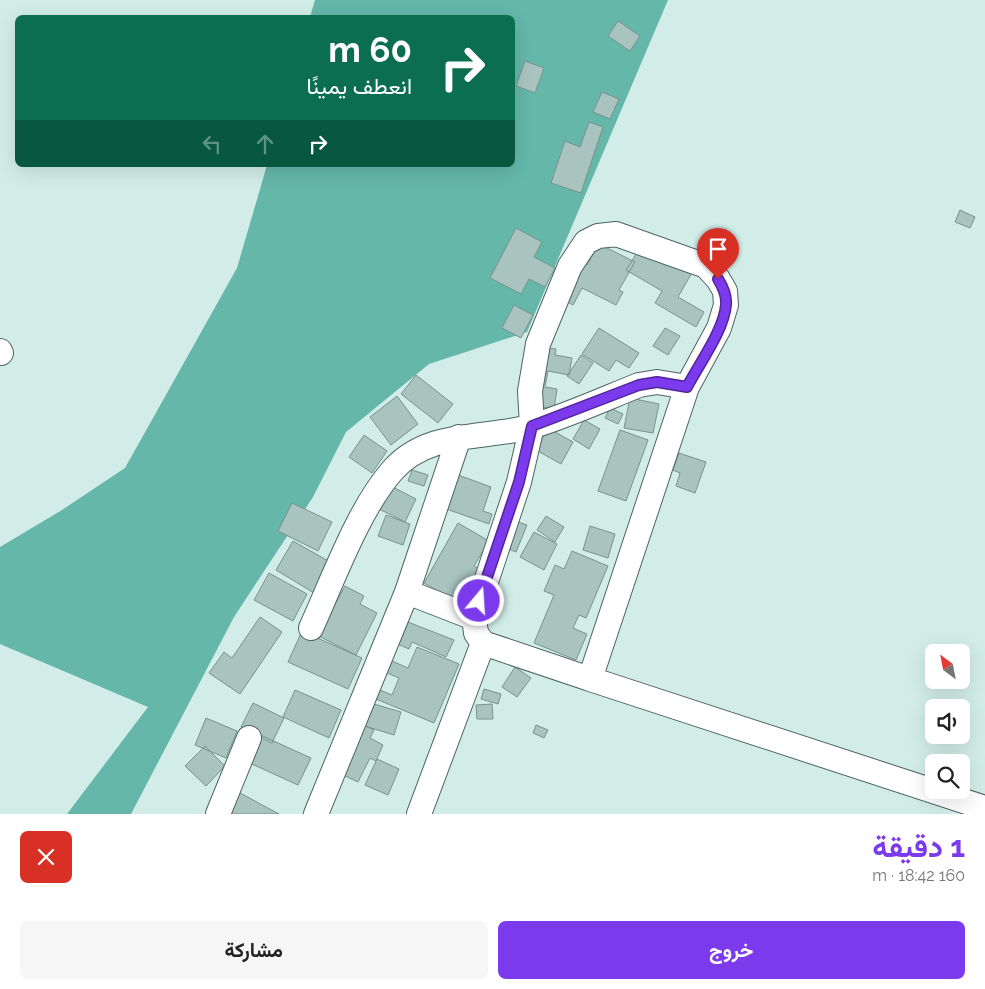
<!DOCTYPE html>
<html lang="ar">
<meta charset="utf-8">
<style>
body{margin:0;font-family:Raleway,Vazirmatn,sans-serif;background:#f6f6f6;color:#222;direction:rtl;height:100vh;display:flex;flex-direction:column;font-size:19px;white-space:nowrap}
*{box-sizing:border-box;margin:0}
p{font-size:16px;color:#767676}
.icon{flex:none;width:28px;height:28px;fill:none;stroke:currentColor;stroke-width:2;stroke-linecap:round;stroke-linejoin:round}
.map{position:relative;height:814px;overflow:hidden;direction:ltr}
.panel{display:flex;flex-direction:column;background:#fff;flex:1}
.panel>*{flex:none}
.banner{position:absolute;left:15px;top:15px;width:500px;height:152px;border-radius:8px;box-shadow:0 5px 20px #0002;direction:rtl;background:#0b6e4f;color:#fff;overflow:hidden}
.needle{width:32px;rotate:328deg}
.controls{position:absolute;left:925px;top:644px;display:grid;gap:10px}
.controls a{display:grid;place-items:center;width:45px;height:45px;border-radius:8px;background:#fff;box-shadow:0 5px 20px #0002;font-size:25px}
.pin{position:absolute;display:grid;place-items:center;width:42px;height:42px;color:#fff;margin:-51px -21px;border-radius:50% 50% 50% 0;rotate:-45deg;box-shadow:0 0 5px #0007}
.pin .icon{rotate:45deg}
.me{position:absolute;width:55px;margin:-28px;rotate:18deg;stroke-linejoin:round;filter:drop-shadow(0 0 4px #0008)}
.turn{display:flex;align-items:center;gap:18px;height:105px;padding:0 20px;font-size:22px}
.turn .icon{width:65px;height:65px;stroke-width:2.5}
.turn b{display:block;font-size:35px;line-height:42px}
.lanes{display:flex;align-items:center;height:48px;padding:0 20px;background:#0003;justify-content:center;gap:25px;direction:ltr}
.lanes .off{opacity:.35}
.round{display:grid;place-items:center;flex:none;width:52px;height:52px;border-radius:8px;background:#f6f6f6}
.headline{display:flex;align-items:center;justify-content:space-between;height:85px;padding:0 20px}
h1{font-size:30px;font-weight:700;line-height:38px;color:#7c3aed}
.button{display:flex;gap:10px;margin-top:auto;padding:10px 20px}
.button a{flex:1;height:58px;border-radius:8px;background:#7c3aed;color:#fff;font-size:20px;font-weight:700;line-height:58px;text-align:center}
.button a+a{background:#f6f6f6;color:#222}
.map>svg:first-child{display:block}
</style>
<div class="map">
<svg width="985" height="814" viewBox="0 0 985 814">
<rect width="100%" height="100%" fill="#d2ede8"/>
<path fill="#64b7a9" d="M315,0H668L527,332L429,364L346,432L313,497L234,617L131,814H67L148,707L0,644V547L62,510L125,468L237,268L267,165H512V18L310,17Z"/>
<path fill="#a9c3be" stroke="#78928c" d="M618,21L640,36L630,51L608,36Z
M525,61L544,68L535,93L516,86Z
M602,92L619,99L610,119L593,112Z
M589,122L603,127L581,193L551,183L565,141L580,147Z
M960,210L975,217L970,228L955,222Z
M516,228L542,242L534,257L555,268L545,287L529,279L521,294L490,278Z
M645,240L694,269L678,297L704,312L696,327L655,303L662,291L626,270Z
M599,244L635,262L619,290L623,292L616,305L582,288L573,305L549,292L569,255L587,265Z
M514,305L533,315L521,338L502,328Z
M599,328L639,353L629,368L616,360L609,371L582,354Z
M665,328L680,336L668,355L653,346Z
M540,347L556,349L555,355L572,358L569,375L548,371L545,387L557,389L554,409L530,405Z
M581,355L593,363L579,384L567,376Z
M416,375L453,404L438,423L401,394Z
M397,396L418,424L391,445L370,417Z
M630,398L659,404L653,433L624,428Z
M610,408L623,414L618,424L605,418Z
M584,420L600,429L589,449L573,439Z
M548,428L573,442L561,464L536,450Z
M620,430L648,440L626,501L598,491Z
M364,435L387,451L372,473L349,457Z
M679,453L706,462L695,493L676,486L680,473L673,470Z
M412,470L428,475L424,486L408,481Z
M450,472L491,487L483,511L492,514L489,524L438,506Z
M385,483L416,499L405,522L373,506Z
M292,503L332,522L318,551L278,531Z
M386,515L410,524L403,545L378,536Z
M546,516L564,527L555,542L537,530Z
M506,518L527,525L516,552L496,544Z
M458,523L489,541L474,566L483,572L464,606L424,583Z
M590,526L615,534L608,558L583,550Z
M534,532L557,544L544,570L520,557Z
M293,541L332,563L314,593L276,570Z
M572,551L608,566L586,618L579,615L573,628L587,634L576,660L534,643L554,595L544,591L555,565L564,569Z
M269,573L307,594L293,621L254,600Z
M345,586L364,596L360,604L377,613L356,655L307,630L329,615Z
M390,615L454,640L446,657L412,642L409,649L381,637Z
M260,617L282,632L240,694L209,673L224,652L232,658Z
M302,631L362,658L348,689L288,662Z
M417,647L459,664L434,723L376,699L380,690L392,695L399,678L380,670L385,658L408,668Z
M515,667L531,678L517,697L502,687Z
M484,689L501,694L498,704L481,699Z
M295,690L341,710L329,738L283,717Z
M364,701L401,712L394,735L358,724Z
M253,703L284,718L272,743L241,727Z
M492,704L493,719H477L476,705Z
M206,718L237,731L226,758L195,745Z
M360,723L374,730L370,738L383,745L376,761L370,758L358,782L328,768Z
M536,725L548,730L544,738L533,733Z
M245,728L311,758L298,785L232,755Z
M205,746L225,766L206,786L185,766Z
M377,759L399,769L388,795L365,785Z
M227,786L279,814H221Z"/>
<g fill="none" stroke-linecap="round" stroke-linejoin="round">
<g stroke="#4c645f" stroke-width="26">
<path id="minor" d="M0,351L1,353
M459,437L407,592L474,618
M311,628C333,580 358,510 392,471C428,429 486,440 533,426C569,415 604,399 639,385L657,382L687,387L590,679L985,808
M590,679L483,643L476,633L474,618L519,482L532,426L530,391L538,344L570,266L586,242L598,236L616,234L706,266L718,279L725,291L726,305L719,328L687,387
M218,814L249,738
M316,814L407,592
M419,814L483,643"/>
</g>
<use href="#minor" stroke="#fff" stroke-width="24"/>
</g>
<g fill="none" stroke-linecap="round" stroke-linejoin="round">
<g stroke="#51269a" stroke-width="12">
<path id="route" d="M479,601L519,482L532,426L639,385L657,382L687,387C699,364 724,330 726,305C727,295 723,287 718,279"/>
</g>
<use href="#route" stroke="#7c3aed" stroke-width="9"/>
</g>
</svg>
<div class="controls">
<a><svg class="needle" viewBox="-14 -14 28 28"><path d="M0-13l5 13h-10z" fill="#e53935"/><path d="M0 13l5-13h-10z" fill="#767676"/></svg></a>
<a><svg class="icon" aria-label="sound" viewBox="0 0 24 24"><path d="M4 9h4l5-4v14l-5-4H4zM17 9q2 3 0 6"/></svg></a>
<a><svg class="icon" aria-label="search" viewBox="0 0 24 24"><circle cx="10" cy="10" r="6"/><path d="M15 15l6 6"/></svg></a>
</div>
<div class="pin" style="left:718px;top:279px;background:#d93025"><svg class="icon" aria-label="arrive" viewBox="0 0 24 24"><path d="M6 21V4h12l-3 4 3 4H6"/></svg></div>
<svg class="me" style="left:479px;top:601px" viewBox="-20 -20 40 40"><circle r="17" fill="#7c3aed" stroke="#fff" stroke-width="3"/><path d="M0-11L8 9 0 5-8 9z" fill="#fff"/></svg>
<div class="banner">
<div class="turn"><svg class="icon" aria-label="right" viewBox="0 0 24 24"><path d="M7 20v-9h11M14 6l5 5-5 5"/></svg><div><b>60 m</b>انعطف يمينًا</div></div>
<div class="lanes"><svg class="icon off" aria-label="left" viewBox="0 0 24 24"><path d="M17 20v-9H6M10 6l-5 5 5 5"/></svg><svg class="icon off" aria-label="ahead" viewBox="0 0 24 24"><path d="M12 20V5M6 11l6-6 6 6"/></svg><svg class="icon" aria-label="right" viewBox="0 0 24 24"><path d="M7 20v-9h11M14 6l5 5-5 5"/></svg></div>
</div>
</div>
<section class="panel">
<div class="headline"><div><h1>1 دقيقة</h1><p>160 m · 18:42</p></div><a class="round" style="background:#d93025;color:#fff"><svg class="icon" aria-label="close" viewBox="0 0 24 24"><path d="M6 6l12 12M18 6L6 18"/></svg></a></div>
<div class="button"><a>خروج</a><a>مشاركة</a></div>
</section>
